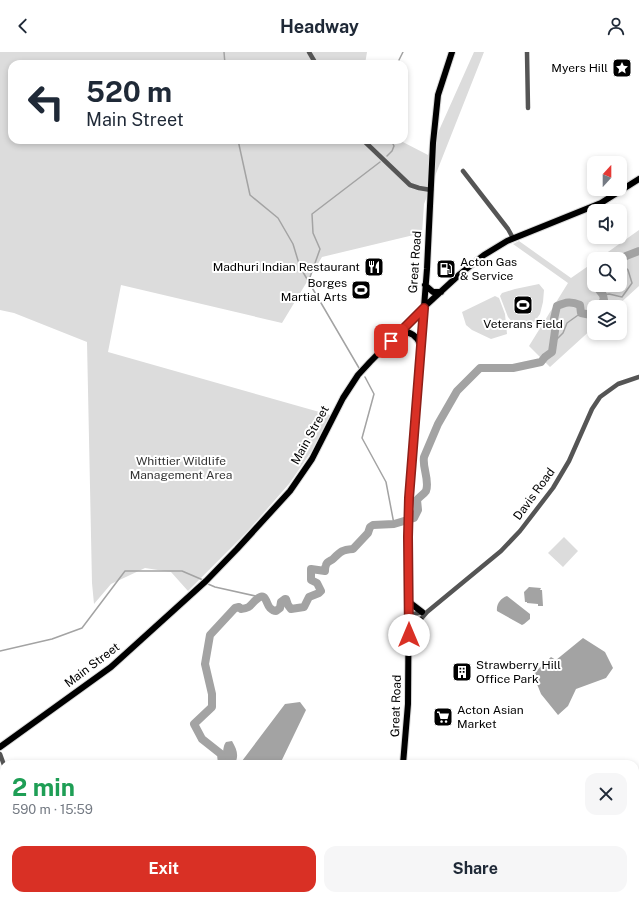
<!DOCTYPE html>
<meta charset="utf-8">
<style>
body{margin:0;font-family:"Public Sans",sans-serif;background:#f6f6f7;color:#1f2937;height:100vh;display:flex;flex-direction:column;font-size:15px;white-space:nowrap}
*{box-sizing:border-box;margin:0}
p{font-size:13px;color:#747a83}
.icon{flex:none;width:22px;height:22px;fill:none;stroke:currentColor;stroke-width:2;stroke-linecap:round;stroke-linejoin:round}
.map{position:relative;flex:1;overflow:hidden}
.panel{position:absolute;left:0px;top:708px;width:639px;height:140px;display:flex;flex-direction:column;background:#fff;border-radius:12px 12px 0 0;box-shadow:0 2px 6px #0003}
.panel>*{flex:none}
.guide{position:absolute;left:8px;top:8px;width:400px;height:84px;border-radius:12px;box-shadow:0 2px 6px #0003;background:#fff;color:#1f2937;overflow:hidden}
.needle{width:26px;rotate:21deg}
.controls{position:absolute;left:587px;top:104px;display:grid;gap:8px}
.controls a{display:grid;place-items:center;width:40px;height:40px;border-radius:8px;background:#fff;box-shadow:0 2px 6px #0003;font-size:20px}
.pin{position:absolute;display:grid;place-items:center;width:34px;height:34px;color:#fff;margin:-17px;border-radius:8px;box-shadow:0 2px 6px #0006}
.me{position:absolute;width:44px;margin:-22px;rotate:0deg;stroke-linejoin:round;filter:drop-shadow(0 0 3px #0008)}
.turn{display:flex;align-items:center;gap:14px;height:84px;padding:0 12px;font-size:18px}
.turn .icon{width:52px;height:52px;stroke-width:2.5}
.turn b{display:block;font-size:28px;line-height:34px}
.round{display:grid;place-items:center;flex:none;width:42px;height:42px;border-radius:12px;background:#f6f6f7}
.summary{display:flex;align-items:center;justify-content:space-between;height:68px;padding:0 12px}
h1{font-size:24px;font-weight:700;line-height:30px;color:#1e9e55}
.cta{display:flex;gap:8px;margin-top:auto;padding:8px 12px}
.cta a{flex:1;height:46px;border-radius:12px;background:#d93025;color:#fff;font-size:16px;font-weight:700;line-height:46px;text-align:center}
.cta a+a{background:#f6f6f7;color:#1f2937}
header{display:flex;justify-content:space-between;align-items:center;height:52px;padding:0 12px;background:#fff;font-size:18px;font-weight:700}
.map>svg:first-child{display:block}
</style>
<header><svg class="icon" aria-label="back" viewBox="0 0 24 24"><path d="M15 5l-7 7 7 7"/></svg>Headway<svg class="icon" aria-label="person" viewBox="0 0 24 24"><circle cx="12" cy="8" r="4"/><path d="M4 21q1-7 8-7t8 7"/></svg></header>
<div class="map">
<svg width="639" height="848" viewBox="0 0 639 848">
<rect width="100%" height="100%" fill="#fff"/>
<path fill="#dcdcdc" d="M0,0H367L365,12H12V88H399L428,103L474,0H484L424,152L422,181L322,205L282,271L121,233L108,300L330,363L311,400L289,432L246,481L188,539L171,520L145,516L111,532L94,552L92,531L87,290L14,261L0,258Z
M639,178V234L616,255H594V275L550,315L529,294L568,231L513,192L519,189L571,226L594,210V233H620V207H598Z
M539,232L544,238L543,250L540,262L535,269L519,278L508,265L500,244L502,241L515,237Z
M495,244L499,246L505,262L507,282L491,287L472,278L466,273L462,260Z
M564,485L578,499L563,515L548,501Z"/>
<path fill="#a3a3a3" d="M529,535L541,536L540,538H542L543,554H538V552L527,551V550H525L524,540Z
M507,544L530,562V567L524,572L522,573L497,559C496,552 501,546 507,544Z
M583,586L605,600L613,616L606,626L576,637L568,654L558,663L541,642L533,622L551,605L556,608Z
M300,650L306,658L280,712H241L242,709L285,652Z
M232,689C237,698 239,703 235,712H217C226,703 221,697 226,690Z"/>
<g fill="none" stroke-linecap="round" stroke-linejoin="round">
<path stroke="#a3a3a3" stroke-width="1.5" d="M224,0L225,12
M397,12L403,0
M238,88L250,143L278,166L293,192L300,215L359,316
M387,104L392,99L394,94L391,88
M309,228L320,197L313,181L312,162L380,110
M603,243L609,242L622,245L632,231L628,218L620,210
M554,290L563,281L567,271L581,261
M365,325L374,342L362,386L386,430L394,472
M208,532L215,535L260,545
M0,599L52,587L82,576L125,519H182L203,528"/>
<path stroke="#a3a3a3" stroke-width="8" d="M620,209L626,204L639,199
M597,233L596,234L603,243L604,248L598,255
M222,712L221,702L202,687L194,672L212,655V642L205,612L210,583L235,556L239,555L241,557C252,556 250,552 257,547C266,539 266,552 270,556C271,557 274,559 276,559L280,556L281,550L285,547H286L288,553L291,557L304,555L309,545L319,541L321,539L317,531L311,528V517L325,519C325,517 325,515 326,513C327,509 331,509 333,507C341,499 342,498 353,497L368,481L370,475L373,473L394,472L414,466L418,458L417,448C419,445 424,442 426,439C430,428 422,416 424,405L438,372L457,339L480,316H513L541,310L545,305L552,300L555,279L554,267L557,254C566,250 571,249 580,253L581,261L591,263L594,260
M225,844L227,848"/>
<g stroke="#dbdbdb" stroke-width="8">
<path id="major" d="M425,233L433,240H441
M400,280C410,279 416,283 420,292
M409,550L422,560
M410,589L420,568
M0,695L111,615L206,529L237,497L290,439L312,407L343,346L358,323L370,310L423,256L460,222L484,203L507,189L601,151L639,127
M403,712L408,652L409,510L408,485L409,446L427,217L433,91L438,43L452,0
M371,848L372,844"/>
</g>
<path stroke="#555" stroke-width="4.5" d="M309,0L316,12
M527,0L528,56
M363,88L410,133L419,136L431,138
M463,119L508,177L513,186
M409,563L423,560
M409,569L420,568L427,560L501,499L520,479L553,436L569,409L592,357L600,345L618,332L639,325
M0,702L4,713
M635,737L639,732
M635,797L639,802
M309,844L315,848
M498,844L505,848
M512,848L520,845L527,848"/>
<use href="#major" stroke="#000" stroke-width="6"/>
</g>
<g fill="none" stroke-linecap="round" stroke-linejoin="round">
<g stroke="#8d1f18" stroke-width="10">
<path id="route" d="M391,289L424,256L409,446L408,485L409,583"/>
</g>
<use href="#route" stroke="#d93025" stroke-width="7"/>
</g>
<defs>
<g id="sight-square" transform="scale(1)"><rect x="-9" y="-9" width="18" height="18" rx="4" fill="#000" stroke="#fff"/><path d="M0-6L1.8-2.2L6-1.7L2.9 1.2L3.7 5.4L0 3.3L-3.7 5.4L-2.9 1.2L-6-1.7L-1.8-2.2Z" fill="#fff"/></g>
<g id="restaurant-square" transform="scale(1)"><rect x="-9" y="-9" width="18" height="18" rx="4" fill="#000" stroke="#fff"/><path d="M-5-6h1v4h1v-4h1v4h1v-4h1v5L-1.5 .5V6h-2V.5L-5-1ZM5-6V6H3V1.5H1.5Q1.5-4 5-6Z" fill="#fff"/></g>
<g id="fuel-square" transform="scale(1)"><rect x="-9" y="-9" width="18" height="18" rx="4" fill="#000" stroke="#fff"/><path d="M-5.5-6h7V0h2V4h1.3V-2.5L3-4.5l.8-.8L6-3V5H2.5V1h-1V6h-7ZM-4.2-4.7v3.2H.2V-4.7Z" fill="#fff"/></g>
<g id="stadium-square" transform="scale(1)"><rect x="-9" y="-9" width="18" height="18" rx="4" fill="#000" stroke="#fff"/><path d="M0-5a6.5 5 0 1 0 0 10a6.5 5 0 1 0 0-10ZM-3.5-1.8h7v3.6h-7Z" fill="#fff"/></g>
<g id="building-square" transform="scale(1)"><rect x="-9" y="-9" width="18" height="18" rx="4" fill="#000" stroke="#fff"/><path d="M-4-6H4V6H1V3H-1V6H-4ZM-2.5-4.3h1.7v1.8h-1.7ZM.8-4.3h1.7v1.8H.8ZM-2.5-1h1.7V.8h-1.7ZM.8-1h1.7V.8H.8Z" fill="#fff"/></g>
<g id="supermarket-square" transform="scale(1)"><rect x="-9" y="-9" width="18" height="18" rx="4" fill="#000" stroke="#fff"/><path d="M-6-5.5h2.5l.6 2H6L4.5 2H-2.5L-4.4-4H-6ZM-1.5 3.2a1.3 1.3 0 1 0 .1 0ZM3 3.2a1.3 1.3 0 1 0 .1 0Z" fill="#fff"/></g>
</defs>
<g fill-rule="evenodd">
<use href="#sight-square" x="622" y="16"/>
<use href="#restaurant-square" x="374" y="215"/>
<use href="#fuel-square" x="446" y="217"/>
<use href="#stadium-square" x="361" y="238"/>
<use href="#stadium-square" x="523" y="253"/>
<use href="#building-square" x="462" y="620"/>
<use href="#supermarket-square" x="443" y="665"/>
</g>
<g text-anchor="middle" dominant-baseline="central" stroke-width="4" stroke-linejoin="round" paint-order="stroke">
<g font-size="12" fill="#000" stroke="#fff" text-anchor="end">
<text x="608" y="16">Myers Hill</text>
<text x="460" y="210" text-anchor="start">Acton Gas<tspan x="460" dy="14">&amp; Service</tspan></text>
<text x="360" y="215">Madhuri Indian Restaurant</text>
<text x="347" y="231">Borges<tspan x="347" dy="14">Martial Arts</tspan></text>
<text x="523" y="272" text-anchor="middle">Veterans Field</text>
<text x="476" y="613" text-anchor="start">Strawberry Hill<tspan x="476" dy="14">Office Park</tspan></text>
<text x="457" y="658" text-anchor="start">Acton Asian<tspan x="457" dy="14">Market</tspan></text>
</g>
<g font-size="12" fill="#000" stroke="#fff">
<text transform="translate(415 210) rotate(-86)">Great Road</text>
<text transform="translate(310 383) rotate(-61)">Main Street</text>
<text transform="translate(534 442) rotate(-54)">Davis Road</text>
<text transform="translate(92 613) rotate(-37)">Main Street</text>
<text transform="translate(396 654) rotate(-88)">Great Road</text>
</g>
<g font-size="12" fill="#333" stroke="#fff">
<text x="181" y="409">Whittier Wildlife<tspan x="181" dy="14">Management Area</tspan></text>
</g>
</g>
</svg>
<div class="controls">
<a><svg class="needle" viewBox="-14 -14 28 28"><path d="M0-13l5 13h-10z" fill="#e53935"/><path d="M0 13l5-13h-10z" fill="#747a83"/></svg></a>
<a><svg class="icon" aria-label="sound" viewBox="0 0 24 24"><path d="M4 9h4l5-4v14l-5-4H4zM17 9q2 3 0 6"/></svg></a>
<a><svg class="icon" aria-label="search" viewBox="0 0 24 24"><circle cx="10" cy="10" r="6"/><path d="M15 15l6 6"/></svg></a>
<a><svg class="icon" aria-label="layers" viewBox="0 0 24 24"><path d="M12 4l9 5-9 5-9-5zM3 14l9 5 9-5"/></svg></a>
</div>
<div class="pin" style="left:391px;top:289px;background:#d93025"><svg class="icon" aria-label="arrive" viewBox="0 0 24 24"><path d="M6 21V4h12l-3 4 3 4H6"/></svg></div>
<svg class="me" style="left:409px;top:583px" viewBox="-20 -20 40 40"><circle r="19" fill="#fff"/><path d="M0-13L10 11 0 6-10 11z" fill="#d93025"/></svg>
<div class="guide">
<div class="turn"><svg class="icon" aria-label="left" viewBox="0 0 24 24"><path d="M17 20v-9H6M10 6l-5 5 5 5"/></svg><div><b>520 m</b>Main Street</div></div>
</div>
<section class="panel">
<div class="summary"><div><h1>2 min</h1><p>590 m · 15:59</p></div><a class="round"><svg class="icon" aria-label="close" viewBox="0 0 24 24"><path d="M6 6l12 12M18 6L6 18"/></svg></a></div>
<div class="cta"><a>Exit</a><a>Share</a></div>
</section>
</div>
